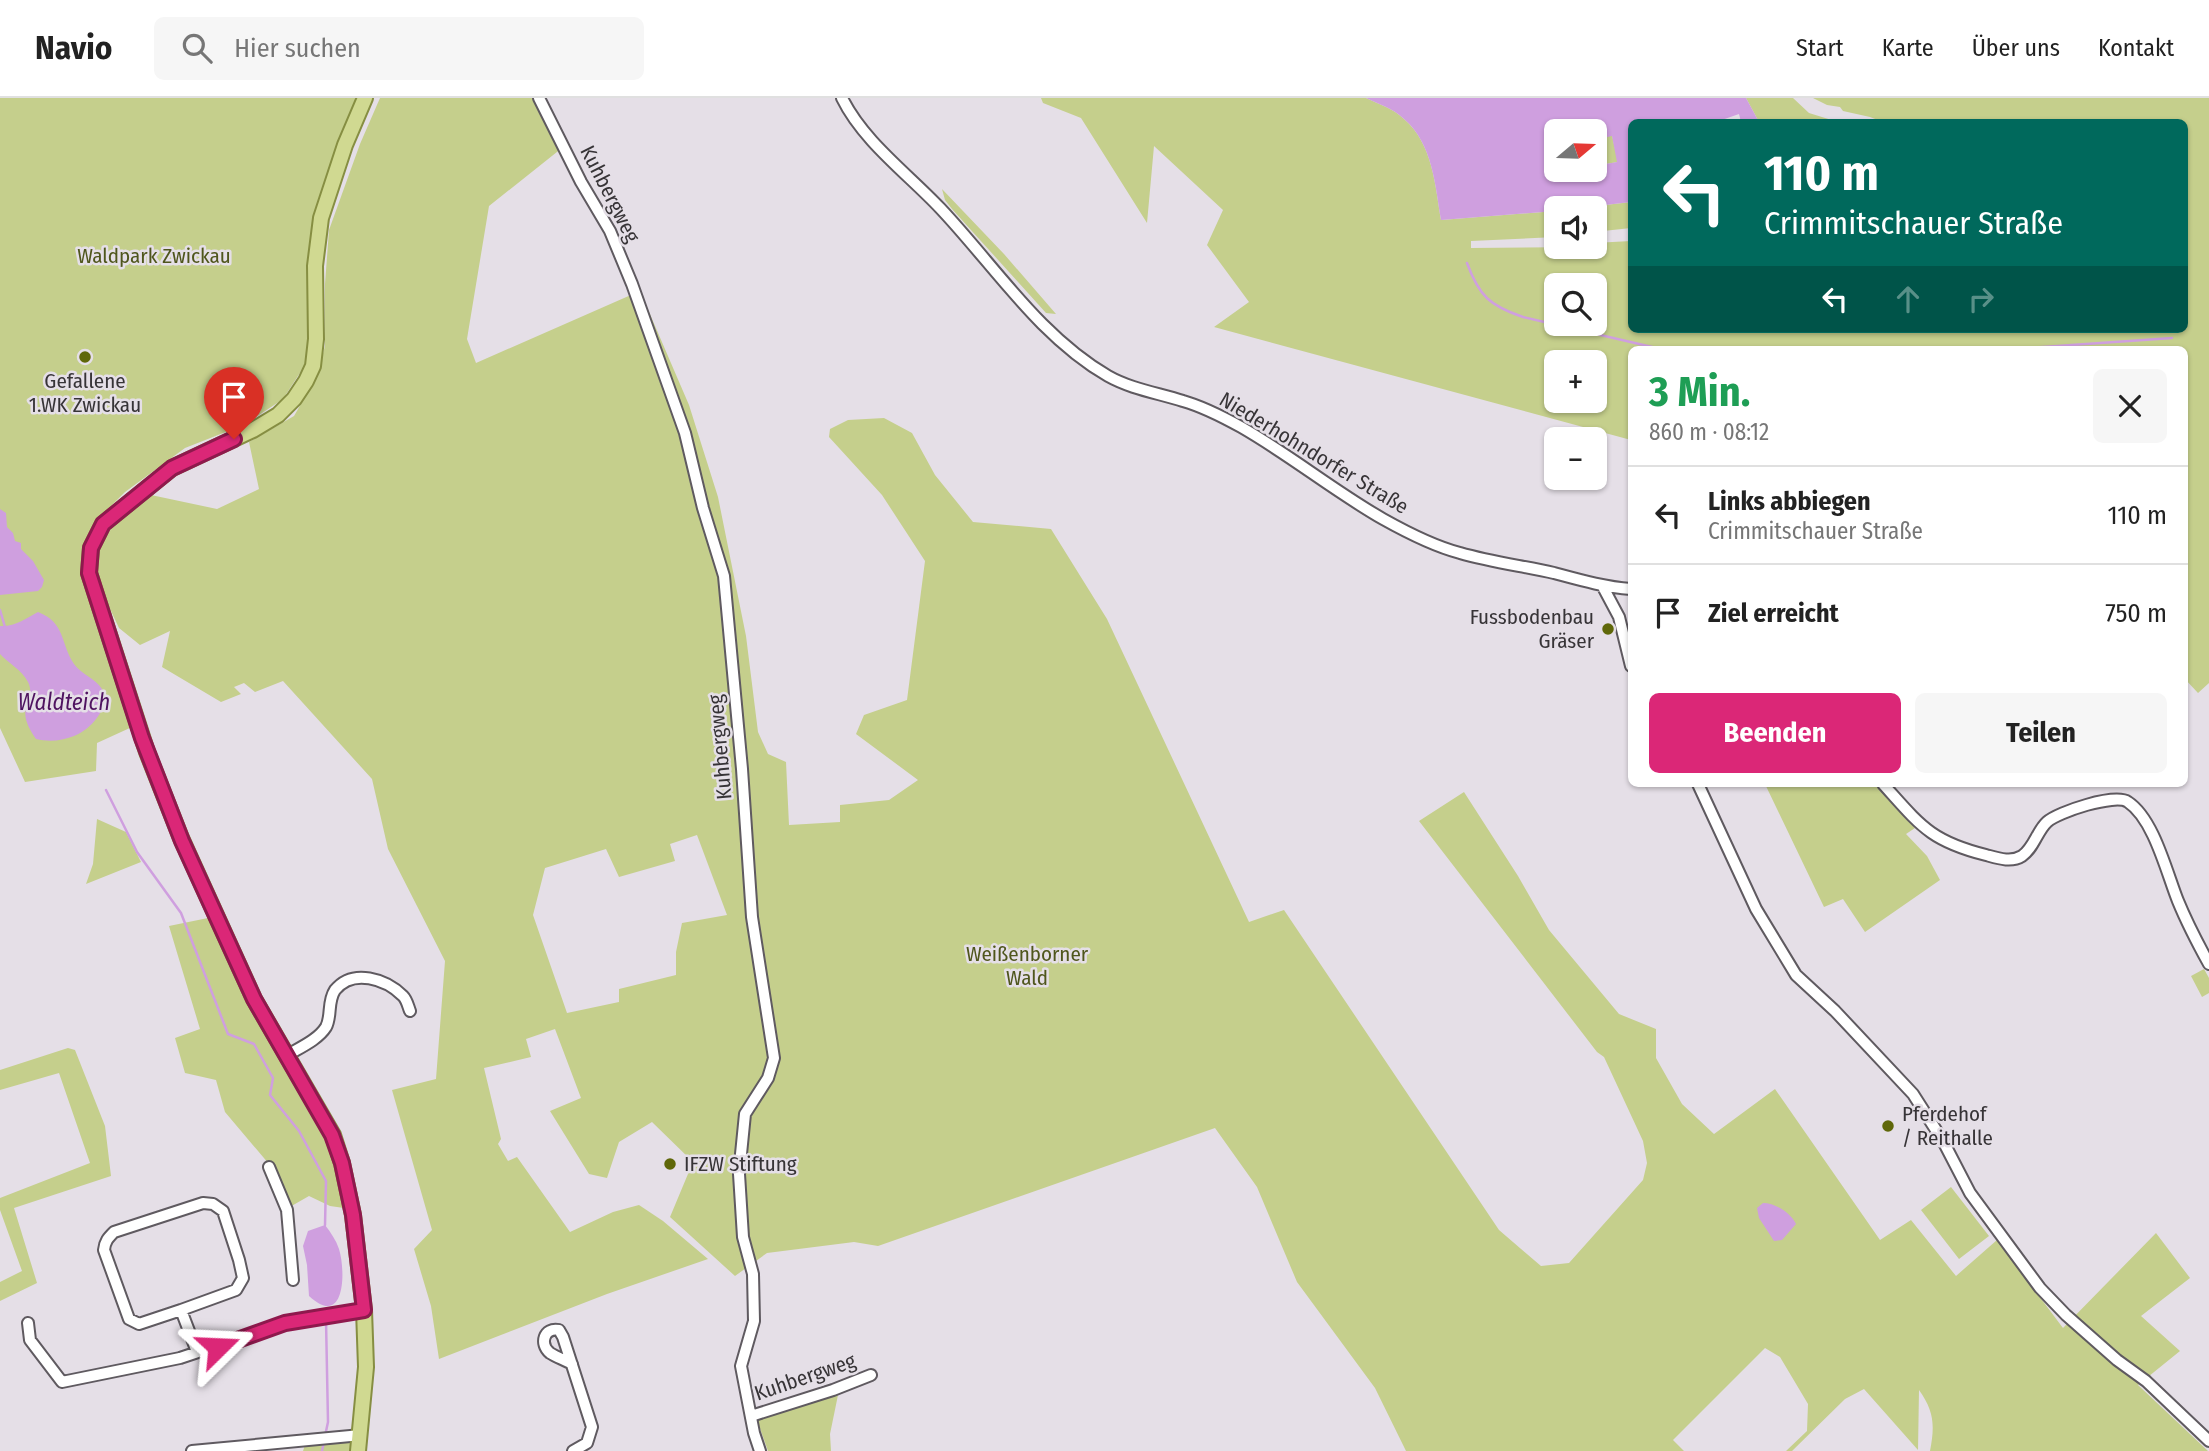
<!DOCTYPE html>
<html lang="de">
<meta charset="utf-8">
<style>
body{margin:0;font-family:"Fira Sans Condensed",sans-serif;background:#f6f6f6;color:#222;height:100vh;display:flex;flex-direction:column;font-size:26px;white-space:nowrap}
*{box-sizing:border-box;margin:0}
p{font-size:23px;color:#767676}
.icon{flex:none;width:38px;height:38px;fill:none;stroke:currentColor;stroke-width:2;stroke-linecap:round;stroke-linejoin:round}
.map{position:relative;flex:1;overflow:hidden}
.sheet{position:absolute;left:1628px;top:248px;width:560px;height:441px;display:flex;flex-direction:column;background:#fff;border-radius:10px;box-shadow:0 2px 5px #0004}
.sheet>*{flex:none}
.hud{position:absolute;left:1628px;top:21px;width:560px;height:214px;border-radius:10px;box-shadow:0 2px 5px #0004;background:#00695c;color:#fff;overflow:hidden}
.needle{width:46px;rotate:71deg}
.fabs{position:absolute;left:1544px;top:21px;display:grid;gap:14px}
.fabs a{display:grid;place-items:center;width:63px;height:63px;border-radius:10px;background:#fff;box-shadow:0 2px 5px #0004;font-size:35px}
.pin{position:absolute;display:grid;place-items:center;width:60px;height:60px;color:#fff;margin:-72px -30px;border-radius:50% 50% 50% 0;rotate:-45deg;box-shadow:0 0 7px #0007}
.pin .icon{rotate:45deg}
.me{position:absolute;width:77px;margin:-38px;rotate:69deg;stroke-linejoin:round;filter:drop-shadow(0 0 5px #0008)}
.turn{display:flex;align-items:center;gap:24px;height:147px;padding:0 21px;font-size:32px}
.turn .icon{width:91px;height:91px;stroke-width:2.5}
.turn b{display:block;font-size:49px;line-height:60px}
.lanes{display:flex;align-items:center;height:66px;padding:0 21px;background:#0003;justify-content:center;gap:35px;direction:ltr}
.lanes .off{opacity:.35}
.round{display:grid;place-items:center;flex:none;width:74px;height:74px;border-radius:10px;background:#f6f6f6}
.head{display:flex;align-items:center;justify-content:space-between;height:119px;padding:0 21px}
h1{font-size:42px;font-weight:700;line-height:52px;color:#1e9e55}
.cta{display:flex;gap:14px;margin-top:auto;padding:14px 21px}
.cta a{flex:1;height:80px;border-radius:10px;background:#db2777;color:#fff;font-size:28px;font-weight:700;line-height:80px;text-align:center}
.cta a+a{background:#f6f6f6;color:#222}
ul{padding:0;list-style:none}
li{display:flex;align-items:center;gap:21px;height:98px;padding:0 21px;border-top:2px solid #e0e0e0}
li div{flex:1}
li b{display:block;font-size:26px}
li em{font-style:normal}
header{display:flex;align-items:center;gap:42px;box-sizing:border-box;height:98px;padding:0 35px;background:#fff;border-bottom:2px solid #e0e0e0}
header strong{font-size:33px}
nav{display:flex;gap:38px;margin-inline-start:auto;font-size:24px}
.search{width:490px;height:63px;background:#f6f6f6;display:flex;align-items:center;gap:18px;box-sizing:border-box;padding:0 24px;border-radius:10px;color:#767676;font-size:26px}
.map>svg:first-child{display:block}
</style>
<header>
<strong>Navio</strong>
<div class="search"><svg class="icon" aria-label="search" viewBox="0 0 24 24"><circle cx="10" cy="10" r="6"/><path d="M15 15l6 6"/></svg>Hier suchen</div>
<nav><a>Start</a><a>Karte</a><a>Über uns</a><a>Kontakt</a></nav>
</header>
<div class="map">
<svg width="2209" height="1353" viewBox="0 0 2209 1353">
<rect width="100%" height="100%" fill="#e5dfe7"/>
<path fill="#c5cf8c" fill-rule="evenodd" d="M0,0H357L337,46L317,119L308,170L309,261L283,301L246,326L185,350L125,394L105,414L85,453L90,505L132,629L97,645L96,673L25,684L0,630Z
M380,0H541L567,46L489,108L467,241L476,265L640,193L689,307L718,399L746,538L758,634L768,656L786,664L789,727L840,724V707L889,702L918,682L856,636L864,617L907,602L925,463L882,397L829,339L830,331L848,322L884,320L912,335L935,377L973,424L1051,431L1107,521L1249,824L1284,812L1499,1132L1541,1168L1569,1165L1643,1082L1647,1065L1643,1043L1604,959L1597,954L1419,723L1464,694L1518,778L1549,832L1619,916L1656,931V960L1682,1006L1714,1036L1775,991L1880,1142L1911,1122L1956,1178L1997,1142L2063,1230L2156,1135L2190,1180L2141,1218L2180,1253L2138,1287L2208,1353H1930C1935,1327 1934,1313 1919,1292L1918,1352L1864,1291L1845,1301L1792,1353H1786L1807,1333L1808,1306L1780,1259L1765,1250L1673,1342L1684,1353H1406L1375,1290L1297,1184L1257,1089L1215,1030L878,1148L854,1144L767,1155L735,1178L670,1119L693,1064L652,1024L619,1044L607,1080L589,1076L550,1013L581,1000L555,931L526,941L531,959L484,970L501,1041L498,1046L508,1063L517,1059L570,1134L613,1114L639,1107L663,1123L708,1161L607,1196L439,1261L431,1208L414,1151L432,1132L392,992L436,981L445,863L388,751L372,681L283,583L255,594L244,585L234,589L241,596L221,604L162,569L170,533L140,547L119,530L97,483L100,445L124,415L151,397L217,411L259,391L249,344L294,318L317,278L325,248V186L329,132L360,46ZM697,737L727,817L682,825L676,854V877L619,891V904L567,915L533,817L545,770L606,751L619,779L675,763L670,746Z
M1041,0H1366C1379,6 1394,11 1404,21C1433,46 1435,87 1441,122L1556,113V139L1471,143V150L1594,149V145L1631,143V231H2184V24H1883L1870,19L1843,13L1840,9L1827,7L1813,0H2209V585L2198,595L2184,580V252H1631V342L1214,229L1249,204L1207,147L1223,112L1154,48L1147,125L1081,20L1043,5ZM1556,187H1594V226H1556ZM1556,264H1594V303H1556Z
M1746,0H1793L1809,15L1838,24H1759Z
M1612,37L1618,64L1594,68V42Z
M942,91L1004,156L1056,216L1046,215L952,111L945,102Z
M1631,104V130L1594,134V110H1579Z
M1765,686H1874L1915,730L1906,736L1927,758L1940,782L1865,834L1843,801L1824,809Z
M97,721L126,734L141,764L86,786L93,766Z
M208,820L328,1038L339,1078L344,1110L330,1108L309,1098L288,1110L269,1066L225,1014L216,982L185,975L175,940L200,931L169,828Z
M2204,871L2209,880V895L2202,899L2191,878Z
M68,950L75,952L105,1028L111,1078L14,1110L37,1185L0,1203V1184L22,1173L0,1112V1100L90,1065L59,975L0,992V972Z
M1951,1089L1989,1138L1959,1161L1921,1112Z
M838,1297L830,1336L831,1353H768L757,1322Z
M355,1343L354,1353H303L305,1347Z"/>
<path fill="#cf9fdf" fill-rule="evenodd" d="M1366,0H1746L1759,24H1741L1739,16L1716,24H1631V104L1579,110H1556V113L1441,122C1435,87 1433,46 1404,21C1394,11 1379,6 1366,0ZM1556,33H1594V42L1612,38L1617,64L1594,68V72H1556Z
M0,411L6,415L7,429L13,435L15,443L21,445V451L33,463L44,482L42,489L38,493L0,497Z
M38,514C66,525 60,545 74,566C81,576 96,581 102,591C112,609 89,633 74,638C61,643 49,644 36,641C30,632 23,621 26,610C28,600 33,594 28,584C21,571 9,566 0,556V528C15,529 25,521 38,514Z
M1763,1105C1775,1105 1791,1115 1796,1126L1782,1142L1774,1143L1759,1120L1757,1110Z
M325,1127C331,1135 336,1142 339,1151C346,1174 345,1231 309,1198L307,1167L303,1148L308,1133Z"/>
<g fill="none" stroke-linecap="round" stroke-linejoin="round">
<path stroke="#cf9fdf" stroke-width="2.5" d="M1467,165C1479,198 1490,208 1523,219L1665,252
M2000,252L2172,240
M0,512L5,529
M106,692L137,754L181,815L228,936L254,946L273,980L270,997L299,1033L326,1083L325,1127
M325,1338L328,1324L326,1222
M322,1353L324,1344"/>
<g stroke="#5f5a60" stroke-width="14">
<path id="minor" d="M539,0L581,84L610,133L632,186L685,335L703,410L724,478L742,671L752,819L774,960L768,980L745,1016L739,1076L743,1139L753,1176L754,1223L741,1268L754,1335L760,1353
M842,0C863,43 908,76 940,110C994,167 1039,238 1108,278C1131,291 1158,295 1183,303C1204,309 1223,319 1241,329C1290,357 1334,393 1383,421C1408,435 1433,448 1460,455C1491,464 1523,468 1554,475C1580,482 1604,489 1631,491
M1603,489L1619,519L1631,568
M1698,686L1756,811L1796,877L1835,913L1913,996L1943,1043L1970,1095L2040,1190L2066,1217L2117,1262L2146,1283L2209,1343
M1883,686C1920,727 1930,743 1986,757C1997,760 2011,765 2022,758C2034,750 2037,733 2047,724C2058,714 2115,695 2128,704C2154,721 2167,776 2178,803C2187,825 2198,846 2209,866
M286,958C299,950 318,942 326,929C332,918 327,904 335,892C353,870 386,881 403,898C407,902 408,908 410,913
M269,1069L287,1112L293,1182
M181,1212L236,1192L243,1180L239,1162L223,1113L213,1106L203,1105L114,1134C108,1140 105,1143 104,1152L129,1221L139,1226L181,1212L197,1254
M28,1225L30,1242L62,1284L180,1260L285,1225L364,1212
M572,1266C565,1262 556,1259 550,1255C539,1246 544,1229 559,1232L563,1239L592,1329L587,1345L573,1353
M751,1318L833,1292L871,1277
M192,1353L361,1337"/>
</g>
<g stroke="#868e42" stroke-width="18">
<path id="major" d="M358,1353L366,1269L364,1212L353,1117L342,1065L333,1037L254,901L181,740L147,654L89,475L91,450L103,426L172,370L253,332L278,317L294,301L306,283L313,268L316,241L315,168L321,120L345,47L365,0"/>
</g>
<use href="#minor" stroke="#fff" stroke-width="10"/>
<use href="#major" stroke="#d0d991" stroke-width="14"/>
</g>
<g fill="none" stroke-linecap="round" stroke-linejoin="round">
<g stroke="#8e194d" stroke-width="18">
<path id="route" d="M218,1249L285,1225L364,1212L353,1117L342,1065L332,1037L254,901L182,743L142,640L89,475L91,450L103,426L172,370L234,341"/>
</g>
<use href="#route" stroke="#db2777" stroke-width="12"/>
</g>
<g fill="#5f6709" stroke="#e5dfe7" stroke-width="2.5">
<circle cx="85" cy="259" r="7"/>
<circle cx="1608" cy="531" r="7"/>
<circle cx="1888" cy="1028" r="7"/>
<circle cx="670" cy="1066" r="7"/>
</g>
<g text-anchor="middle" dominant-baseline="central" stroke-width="5" stroke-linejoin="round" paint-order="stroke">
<g font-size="21" fill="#373437" stroke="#e5dfe7">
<text transform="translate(610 96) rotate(63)">Kuhbergweg</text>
<text transform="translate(1314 355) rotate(31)">Niederhohndorfer Straße</text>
<text transform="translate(720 649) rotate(-95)">Kuhbergweg</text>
<text transform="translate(805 1279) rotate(-19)">Kuhbergweg</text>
</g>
<g font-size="21" fill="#4f561c" stroke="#e5dfe7">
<text x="154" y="158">Waldpark Zwickau</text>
<text x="1027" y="856">Weißenborner<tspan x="1027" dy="24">Wald</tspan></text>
</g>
<g font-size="21" fill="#373437" stroke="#e5dfe7" text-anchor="start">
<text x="85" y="283" text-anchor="middle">Gefallene<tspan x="85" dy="24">1.WK Zwickau</tspan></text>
<text x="1594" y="519" text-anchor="end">Fussbodenbau<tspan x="1594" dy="24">Gräser</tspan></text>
<text x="1902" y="1016">Pferdehof<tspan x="1902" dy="24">/ Reithalle</tspan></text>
<text x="684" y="1066">IFZW Stiftung</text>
</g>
<g font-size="23" font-style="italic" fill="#4f1360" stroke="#e5dfe7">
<text x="64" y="604">Waldteich</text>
</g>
</g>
</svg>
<div class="fabs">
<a><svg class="needle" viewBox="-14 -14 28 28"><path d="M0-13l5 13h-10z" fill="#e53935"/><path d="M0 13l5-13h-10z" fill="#767676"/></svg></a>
<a><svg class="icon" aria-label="sound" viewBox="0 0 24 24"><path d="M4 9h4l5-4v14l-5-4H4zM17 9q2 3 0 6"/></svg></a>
<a><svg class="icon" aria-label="search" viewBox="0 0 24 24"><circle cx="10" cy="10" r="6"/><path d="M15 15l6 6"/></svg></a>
<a>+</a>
<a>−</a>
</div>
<div class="pin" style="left:234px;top:341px;background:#d93025"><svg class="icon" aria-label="arrive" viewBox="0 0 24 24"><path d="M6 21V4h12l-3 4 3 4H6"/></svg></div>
<svg class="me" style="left:218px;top:1249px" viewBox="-20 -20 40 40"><path d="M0-17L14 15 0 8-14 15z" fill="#db2777" stroke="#fff" stroke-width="4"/></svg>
<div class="hud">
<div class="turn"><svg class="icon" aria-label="left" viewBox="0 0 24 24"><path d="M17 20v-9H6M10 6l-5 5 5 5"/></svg><div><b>110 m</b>Crimmitschauer Straße</div></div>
<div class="lanes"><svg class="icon" aria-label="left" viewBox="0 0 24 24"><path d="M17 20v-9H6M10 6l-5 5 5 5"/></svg><svg class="icon off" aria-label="ahead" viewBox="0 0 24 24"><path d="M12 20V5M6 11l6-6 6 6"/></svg><svg class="icon off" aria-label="right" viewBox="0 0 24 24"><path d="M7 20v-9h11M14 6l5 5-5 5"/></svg></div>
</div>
<section class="sheet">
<div class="head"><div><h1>3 Min.</h1><p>860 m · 08:12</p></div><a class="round"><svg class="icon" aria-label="close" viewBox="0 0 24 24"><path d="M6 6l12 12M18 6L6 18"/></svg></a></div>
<ul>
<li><svg class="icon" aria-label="left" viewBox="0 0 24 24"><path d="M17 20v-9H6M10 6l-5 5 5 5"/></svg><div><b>Links abbiegen</b><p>Crimmitschauer Straße</p></div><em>110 m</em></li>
<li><svg class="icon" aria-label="arrive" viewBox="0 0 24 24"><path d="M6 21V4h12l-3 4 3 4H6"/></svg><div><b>Ziel erreicht</b></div><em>750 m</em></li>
</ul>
<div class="cta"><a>Beenden</a><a>Teilen</a></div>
</section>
</div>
